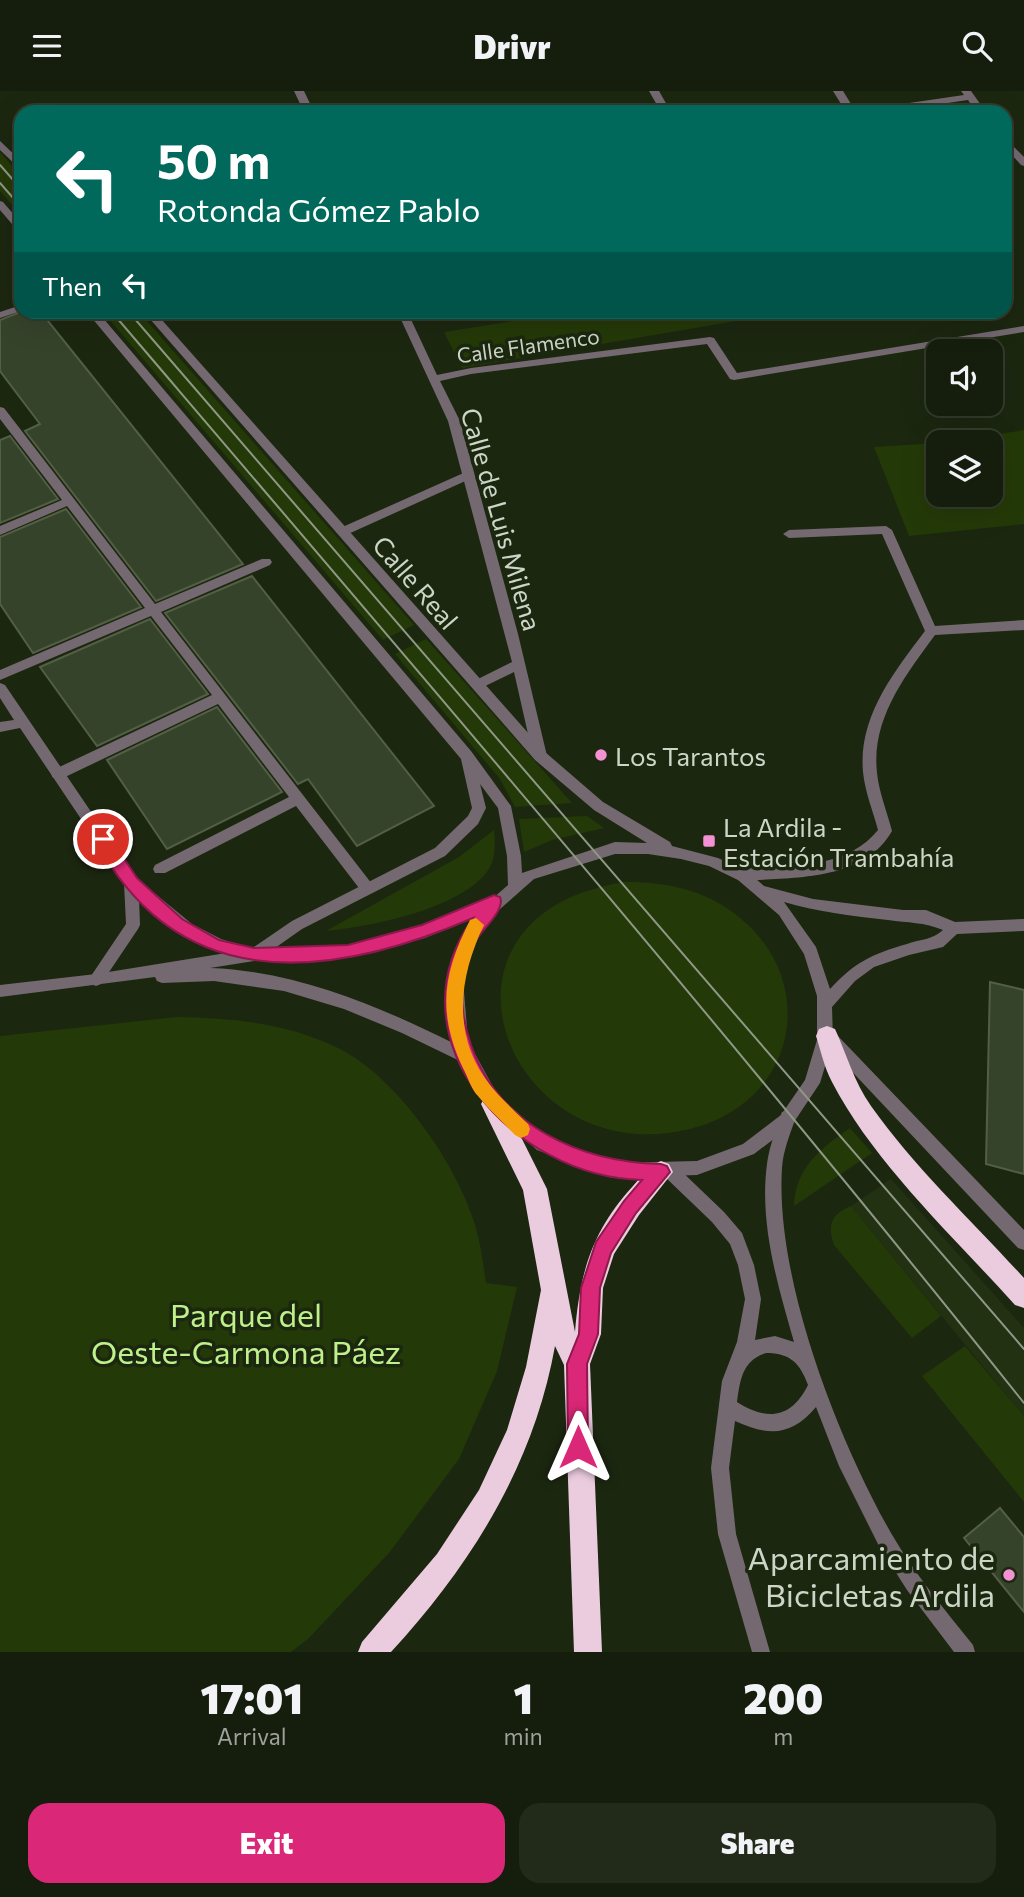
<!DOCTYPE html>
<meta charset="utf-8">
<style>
body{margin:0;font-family:Commissioner,sans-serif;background:#222a1a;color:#f1f3f6;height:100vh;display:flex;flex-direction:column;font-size:26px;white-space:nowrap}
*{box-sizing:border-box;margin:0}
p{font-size:23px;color:#9da29d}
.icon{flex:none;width:38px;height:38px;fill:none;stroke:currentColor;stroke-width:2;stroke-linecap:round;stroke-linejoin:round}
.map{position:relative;height:1561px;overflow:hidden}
.drawer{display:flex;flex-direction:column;background:#151d0c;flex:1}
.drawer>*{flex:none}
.hud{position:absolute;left:14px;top:14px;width:998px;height:214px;border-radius:21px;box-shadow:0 7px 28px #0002,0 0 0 2px #343b2d;background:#00695c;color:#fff;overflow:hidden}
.fabs{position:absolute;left:926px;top:248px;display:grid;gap:14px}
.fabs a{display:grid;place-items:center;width:77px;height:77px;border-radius:14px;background:#151d0c;box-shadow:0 7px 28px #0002,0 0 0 2px #343b2d;font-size:35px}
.pin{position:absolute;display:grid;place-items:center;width:60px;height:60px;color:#fff;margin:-30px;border:4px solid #fff;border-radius:50%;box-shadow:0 2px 7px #0007}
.me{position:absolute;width:77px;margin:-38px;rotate:0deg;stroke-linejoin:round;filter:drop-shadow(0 0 5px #0008)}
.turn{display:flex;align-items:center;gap:24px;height:147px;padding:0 28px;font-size:32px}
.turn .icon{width:91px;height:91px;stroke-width:2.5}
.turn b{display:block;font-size:49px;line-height:60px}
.then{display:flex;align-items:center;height:66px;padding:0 28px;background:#0003;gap:14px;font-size:26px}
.eta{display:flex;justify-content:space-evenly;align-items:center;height:119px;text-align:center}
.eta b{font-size:42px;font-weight:800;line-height:49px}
.cta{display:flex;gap:14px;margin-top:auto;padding:14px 28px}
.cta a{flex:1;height:80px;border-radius:21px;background:#db2777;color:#fff;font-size:28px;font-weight:800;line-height:80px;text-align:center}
.cta a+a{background:#222a1a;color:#f1f3f6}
header{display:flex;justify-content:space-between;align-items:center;height:91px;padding:0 28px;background:#151d0c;font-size:32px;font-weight:800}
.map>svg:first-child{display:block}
</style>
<header><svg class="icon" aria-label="menu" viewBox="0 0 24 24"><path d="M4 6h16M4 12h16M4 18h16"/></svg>Drivr<svg class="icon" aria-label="search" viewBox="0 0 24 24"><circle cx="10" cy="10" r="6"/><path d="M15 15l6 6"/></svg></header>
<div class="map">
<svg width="1024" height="1561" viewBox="0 0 1024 1561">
<rect width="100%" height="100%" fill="#1c2710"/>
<path fill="#233113" d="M891,1088L1024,1237V1325L851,1115Z"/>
<path fill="#243908" d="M0,61L21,85V124L0,100Z
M103,221H139L414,534L383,549Z
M570,221V220L789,221L462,277L444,241Z
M1024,339V433L909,445L874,356L938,352V404H990V352H942Z
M426,548L572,712L515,716L500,688L395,563Z
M587,725L604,737L552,749L524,761L519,728Z
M494,739C495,751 496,765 490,776C467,817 369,836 326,840L459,766Z
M625,791C659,791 692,796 722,814C822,875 805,1009 690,1038C506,1083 407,824 625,791Z
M177,926C232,927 288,932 338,957C396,985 457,1073 475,1134C481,1153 483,1173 486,1192L517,1196L497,1280L459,1368L389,1462L308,1548L291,1561H0V945Z
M850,1037L872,1062L794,1115C795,1077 821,1057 850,1037Z
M851,1115L941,1225L912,1247L834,1154C827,1134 831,1123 851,1115Z
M965,1255L1024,1325V1411L922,1285Z"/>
<path fill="#36432b" stroke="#525f45" stroke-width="2" d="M23,220H40L243,473L156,510L25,340L40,333L0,280V229Z
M10,345L58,408L0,432V349Z
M66,418L141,516L33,562L0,513V446Z
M252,485L434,715L357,755L308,688L298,693L165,522Z
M150,528L208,603L97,655L40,576Z
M217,616L282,701L167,758L107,669Z
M990,891L1024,899V1083L986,1073Z
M1000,1417L1024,1446V1521L964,1447Z"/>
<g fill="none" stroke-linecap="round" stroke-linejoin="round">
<path fill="#756971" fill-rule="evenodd" d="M833,0H843L856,21H846Z
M468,380L474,384L472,387L346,444L342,445L336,441L338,438Z
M788,1019L794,1021L796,1026C790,1043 783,1060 782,1077C775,1187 837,1347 891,1442C914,1482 944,1518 973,1554L975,1561H954L907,1499L879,1455L839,1375L816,1316C791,1346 768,1345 735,1330L729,1377L736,1443L770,1561H752L718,1443L711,1377L722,1290L737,1251L745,1208L738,1174L730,1153L712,1131L665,1086L663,1081L665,1076L671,1074L677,1076L724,1121L742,1142L754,1174L761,1208L755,1249L775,1245L794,1251C778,1195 759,1133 767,1073C769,1057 775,1041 780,1026L782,1021ZM766,1262C790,1262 800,1272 808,1294C791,1328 767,1330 737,1311C740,1290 742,1269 766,1262Z"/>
<path fill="#756971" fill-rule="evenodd" d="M21,214V220L0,227V221Z
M0,316L4,317L155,513L262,468H270L272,471L270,474L161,521L372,793L374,797L372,801H362L296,715L165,782H155L153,778L155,774L289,706L218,613L63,687H53L51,683L53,679L212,604L151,525L0,589V579L145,517L67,415L0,444V435L62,409L0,328Z"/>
<path fill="#756971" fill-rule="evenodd" d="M294,0H304L314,21H304Z
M649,0H659L671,21H661Z
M961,0H971L986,21H976L968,9L886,21H863L868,18L964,4Z
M1004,46L1024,66V75L1021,74L1004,55Z
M397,220H407L437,284L471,277L710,246L714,247L737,282L1024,235V241L734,289L730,288L707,253L471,283L440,290L460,330L518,543L547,665L540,670L533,665L514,581L477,599L471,594L472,591L512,571L448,330Z
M886,435L892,439L935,535L1024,529V539L935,544C905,585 871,628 877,682C879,701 887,721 892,740C863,791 792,786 742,790L737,788L735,784L737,780L742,778C789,774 846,779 878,739C873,720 865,701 863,681C858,626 894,581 925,540L882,443L789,447L783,443L789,439Z
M0,592L5,594L136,787L192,833L221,848L259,860L261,864L259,868C252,871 245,868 238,866C199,855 169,834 139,807L140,834L138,838L101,893L96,895L91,893L89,889L91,885L126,833L124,792L20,637L0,641V631L14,629L0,607Z
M832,942L837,944L1024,1139V1159L1018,1157L827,954L824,949L827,944Z"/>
<path fill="#756971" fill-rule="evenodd" d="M0,50L21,70V79L0,59Z
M0,110L3,111L21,132V141L18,140L0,119Z
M86,220H97L471,660L511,715L521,765L522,782L615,751L647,752L594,719L535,669L143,220H154L545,661L603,711L670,751L672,755L718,767L748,781L764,795L813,808L903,819H926L955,831L1024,828V840L957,843L943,856L909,864L874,876L855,890L832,916L833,949L820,992L792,1034L754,1063L697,1084L612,1087L537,1059L486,1013L464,972L402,942L344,918L284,900L214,890L162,892L157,890L155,886L0,906V894L96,883L251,858L292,830L435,757L468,725L472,717L461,668ZM480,693L498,717L507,765L508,794L492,808L485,809L423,836L348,855L275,857L302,838L445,765L478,733L486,717ZM615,763H648L681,768L709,775L738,789L779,824L804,863L817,905V949L805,989L781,1024L743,1053L697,1070L612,1072L548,1049L497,1003L468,950L463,888L483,833L534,788ZM784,811C818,821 853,825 888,829C908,832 924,831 943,839C932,849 921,848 907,853C872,863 855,871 830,898L816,856ZM471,828L448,888L455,953C379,915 296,880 210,877L254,870L348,867L425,847Z"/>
<path fill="#ebccdf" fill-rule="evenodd" d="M827,935L835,938C847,964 854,991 871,1015C915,1077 973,1131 1024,1187V1217L1015,1214C953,1145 874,1072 832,991C824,976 821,960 816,945L819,938Z
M493,1002L501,1006L547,1098L575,1241C580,1181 592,1140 633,1095C642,1085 649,1075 661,1070L669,1073L673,1081L639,1124L614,1163L603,1197L601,1243L590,1273L602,1561H574L564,1274L555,1255C534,1373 472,1473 391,1561H358L362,1551L437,1463L479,1399L507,1339L526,1276L541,1199L523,1099L481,1013L485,1006Z"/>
<path stroke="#8f9887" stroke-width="2" d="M0,74L21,98
M0,92L21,116
M111,220C419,581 728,941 1024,1312
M128,220L1024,1258"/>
</g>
<path fill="#db2777" stroke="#8e194d" stroke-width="2" d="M103,741L108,743L137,787L182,828L219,849L254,857L348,854L422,834L494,804L500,806C506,819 481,839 475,851C470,861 467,875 464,886C459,907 464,934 471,954C499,1035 580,1071 661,1073L667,1075L670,1081L636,1122L611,1162L600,1197L598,1243L587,1273L588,1356L585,1363L578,1366L571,1363L568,1356L567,1273L579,1243L581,1197L596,1151L624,1110L642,1089C515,1087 387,948 473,827C332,888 178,907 95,748Z"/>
<path fill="#f59e0b" d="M476,827L484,834C459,885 451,945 490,994C501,1008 515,1020 528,1033L530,1038L528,1044L521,1047L515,1044C503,1031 489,1019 478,1005C471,998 468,986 463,977C437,921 443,883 470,829Z"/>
<g fill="#f491d3" stroke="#1c2710" stroke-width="2.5">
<circle cx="601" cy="664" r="7"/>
<rect x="702" y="743" width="14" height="14" rx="3.5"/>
<circle cx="1009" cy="1484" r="7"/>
</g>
<g text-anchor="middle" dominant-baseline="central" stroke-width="7" stroke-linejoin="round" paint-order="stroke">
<g font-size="21" fill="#cdd5c7" stroke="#1c2710">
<text transform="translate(528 254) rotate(-8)">Calle Flamenco</text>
</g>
<g font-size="26" fill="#cdd5c7" stroke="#1c2710">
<text transform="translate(502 428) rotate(74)">Calle de Luis Milena</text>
<text transform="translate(416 491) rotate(49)">Calle Real</text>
</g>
<g font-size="26" fill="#cdd5c7" stroke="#1c2710" text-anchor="start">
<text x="615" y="664">Los Tarantos</text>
<text x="723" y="735">La Ardila -<tspan x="723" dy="30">Estación Trambahía</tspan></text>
</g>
<g font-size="32" fill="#bff18a" stroke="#1c2710">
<text x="246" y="1223">Parque del<tspan x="246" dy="37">Oeste-Carmona Páez</tspan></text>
</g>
<g font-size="32" fill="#cdd5c7" stroke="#1c2710" text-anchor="end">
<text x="995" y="1466">Aparcamiento de<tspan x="995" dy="37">Bicicletas Ardila</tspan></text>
</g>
</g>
</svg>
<div class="fabs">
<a><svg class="icon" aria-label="sound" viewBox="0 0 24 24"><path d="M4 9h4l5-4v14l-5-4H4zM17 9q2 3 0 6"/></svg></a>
<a><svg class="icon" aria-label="layers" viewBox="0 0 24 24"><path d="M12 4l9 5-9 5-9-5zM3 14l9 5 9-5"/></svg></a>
</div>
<div class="pin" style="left:103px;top:748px;background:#d93025"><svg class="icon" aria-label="arrive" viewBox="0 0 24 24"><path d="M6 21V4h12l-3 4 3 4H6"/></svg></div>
<svg class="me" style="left:578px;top:1356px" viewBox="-20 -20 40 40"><path d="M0-17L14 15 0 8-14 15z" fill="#db2777" stroke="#fff" stroke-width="4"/></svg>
<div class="hud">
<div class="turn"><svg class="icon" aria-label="left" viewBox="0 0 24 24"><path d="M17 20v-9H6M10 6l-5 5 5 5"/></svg><div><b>50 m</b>Rotonda Gómez Pablo</div></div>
<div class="then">Then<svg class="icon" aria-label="left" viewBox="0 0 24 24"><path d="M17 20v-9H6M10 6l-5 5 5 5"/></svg></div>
</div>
</div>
<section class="drawer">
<div class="eta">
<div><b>17:01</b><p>Arrival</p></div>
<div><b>1</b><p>min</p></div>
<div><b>200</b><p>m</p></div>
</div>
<div class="cta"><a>Exit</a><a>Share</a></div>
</section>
